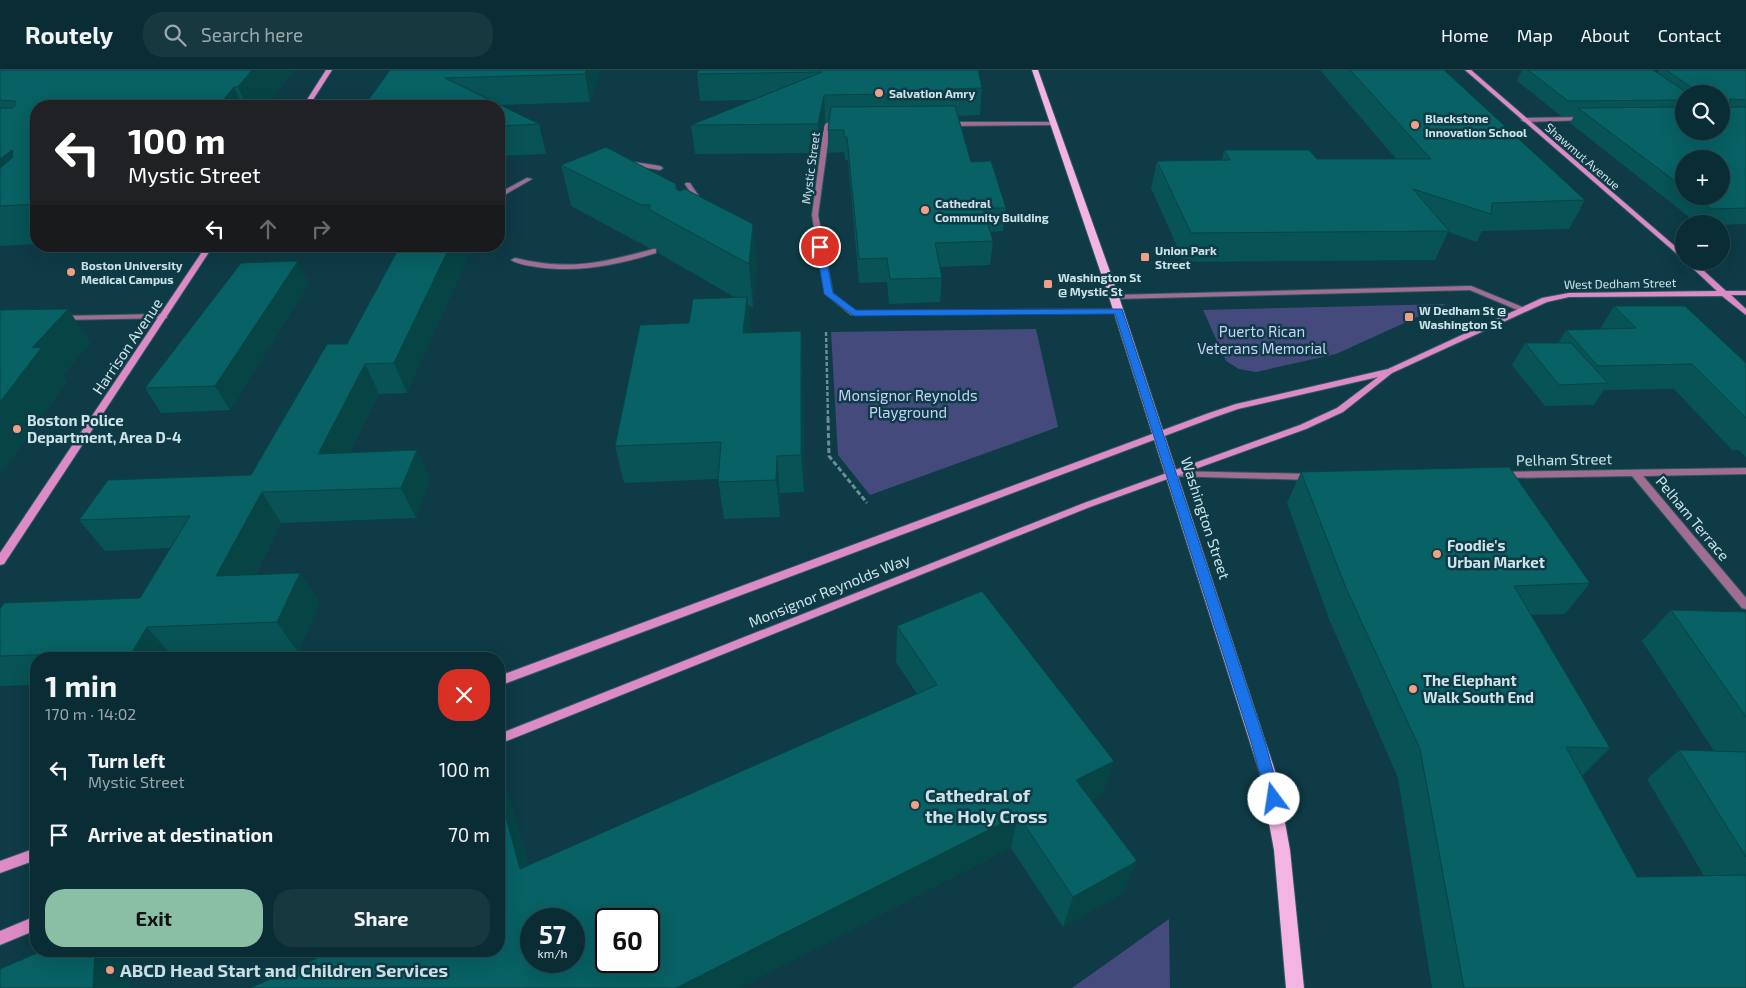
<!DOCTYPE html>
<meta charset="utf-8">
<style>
body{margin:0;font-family:"Exo 2",sans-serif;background:#183840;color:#f1f3f6;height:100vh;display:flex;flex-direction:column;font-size:19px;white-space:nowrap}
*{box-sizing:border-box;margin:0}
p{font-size:16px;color:#99a7ac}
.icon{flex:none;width:28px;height:28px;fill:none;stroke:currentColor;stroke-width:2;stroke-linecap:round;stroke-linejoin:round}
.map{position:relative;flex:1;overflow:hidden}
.panel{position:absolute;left:30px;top:582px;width:475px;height:305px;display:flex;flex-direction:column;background:#0a2c34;border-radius:20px;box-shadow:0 5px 20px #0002,0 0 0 1px #2a484f}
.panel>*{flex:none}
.guide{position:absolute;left:30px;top:30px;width:475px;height:152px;border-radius:20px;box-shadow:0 5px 20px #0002,0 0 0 1px #2a484f;background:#202124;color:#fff;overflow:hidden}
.fabs{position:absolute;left:1675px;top:15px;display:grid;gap:10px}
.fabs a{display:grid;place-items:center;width:55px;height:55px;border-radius:50%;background:#0a2c34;box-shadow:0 5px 20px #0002,0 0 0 1px #2a484f;font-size:25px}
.speed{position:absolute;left:520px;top:838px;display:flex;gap:10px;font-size:25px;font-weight:700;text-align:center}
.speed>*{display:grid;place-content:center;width:65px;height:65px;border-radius:50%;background:#0a2c34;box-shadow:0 5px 20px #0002,0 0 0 1px #2a484f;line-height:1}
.speed small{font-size:12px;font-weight:400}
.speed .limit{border:2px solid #111;border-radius:8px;background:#fff;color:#111}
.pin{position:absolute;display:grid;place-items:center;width:42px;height:42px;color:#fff;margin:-21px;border:2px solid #fff;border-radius:50%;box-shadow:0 1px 5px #0007}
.me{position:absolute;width:55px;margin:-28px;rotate:346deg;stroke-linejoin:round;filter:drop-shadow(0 0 4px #0008)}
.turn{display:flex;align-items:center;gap:18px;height:105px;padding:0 15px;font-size:22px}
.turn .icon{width:65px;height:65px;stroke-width:2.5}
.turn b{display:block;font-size:35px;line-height:42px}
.lanes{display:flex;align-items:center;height:48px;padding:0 15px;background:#0003;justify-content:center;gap:25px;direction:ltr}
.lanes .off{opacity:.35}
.round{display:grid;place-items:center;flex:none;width:52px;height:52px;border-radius:20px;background:#183840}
.headline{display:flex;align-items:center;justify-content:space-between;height:85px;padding:0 15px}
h1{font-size:30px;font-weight:700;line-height:38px}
.cta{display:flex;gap:10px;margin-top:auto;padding:10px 15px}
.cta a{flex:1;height:58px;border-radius:20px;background:#8abfa5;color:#111;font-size:20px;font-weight:700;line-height:58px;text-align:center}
.cta a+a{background:#183840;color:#f1f3f6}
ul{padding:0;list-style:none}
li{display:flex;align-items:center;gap:15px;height:65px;padding:0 15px}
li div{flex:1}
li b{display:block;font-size:19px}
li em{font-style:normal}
header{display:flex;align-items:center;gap:30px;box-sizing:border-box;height:70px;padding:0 25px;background:#0a2c34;border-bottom:1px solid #2a484f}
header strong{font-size:24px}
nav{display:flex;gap:28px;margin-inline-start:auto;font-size:18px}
.search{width:350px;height:45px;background:#183840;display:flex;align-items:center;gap:12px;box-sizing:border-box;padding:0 18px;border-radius:20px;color:#99a7ac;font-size:19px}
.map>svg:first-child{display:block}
</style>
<header>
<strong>Routely</strong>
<div class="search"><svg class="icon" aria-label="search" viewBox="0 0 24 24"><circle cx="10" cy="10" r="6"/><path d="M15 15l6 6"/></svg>Search here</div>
<nav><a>Home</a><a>Map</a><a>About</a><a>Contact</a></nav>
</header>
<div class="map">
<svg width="1746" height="918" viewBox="0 0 1746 918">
<rect width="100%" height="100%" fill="#0e3b46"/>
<path fill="#454a7d" d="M1446,234L1336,284L1256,302L1239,299L1226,291L1203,240Z
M1036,259L1058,357L870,425L838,385L831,262Z
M1169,849L1170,918H1072Z"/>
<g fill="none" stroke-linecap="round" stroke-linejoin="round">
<g stroke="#305964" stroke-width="2">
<path id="lane" d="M627,91L660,96L663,98L660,100L625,94L624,93Z
M527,108L532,109L499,128V123Z
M686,113H690L700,128V138L695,137L694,128L685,114Z
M653,179H656V183C617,195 578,203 537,197C529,196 518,194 511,190L515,188C568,201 602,193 653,179Z
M1471,216L1527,239L1526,241H1520L1470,220L1114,229L1110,227L1114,225Z"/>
</g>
<g stroke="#305964" stroke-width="2">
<path id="street" d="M1586,47L1589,49L1588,50L1524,52L1521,50L1524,48Z
M1053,52L1055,53V55L946,56L943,54L946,52Z
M827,53H842L845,55L842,57H830L818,145L833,223L856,241L1118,239L1122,241L1118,243L851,245L825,224L812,145L824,55Z
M164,244H167V248L60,250L56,248L60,246Z
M1746,398V404L1643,406L1746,528V539L1742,538L1632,406L1501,408L1496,405L1501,402Z
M1172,401L1311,404L1316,407L1311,410L1169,406L1167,404Z"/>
</g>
<g stroke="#305964" stroke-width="2">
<path id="secondary" d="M326,0H332L309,36H303Z
M1465,0H1471L1684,184V190Z
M206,176H213L4,494L0,495V483Z
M1685,191H1693L1726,221H1746V225H1731L1746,239V245L1722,226L1569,227L1547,232L1392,303L1343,342L1306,359L1090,437L499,674V664L1084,433L1300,355L1337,338L1378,307L1238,339L1215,347L499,616V606L1209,343L1236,334L1388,299L1542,228L1569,223L1717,221Z
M36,778V790L0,803V791Z
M36,846V860L0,875V861Z"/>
</g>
<g stroke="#305964" stroke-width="2">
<path id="primary" d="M1032,0H1038L1119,227L1276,704L1290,780L1304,918H1286L1274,780L1260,704L1109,227Z"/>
</g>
<path stroke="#6b8d96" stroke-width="2.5" stroke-dasharray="4 2" stroke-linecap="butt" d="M826,262L828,349"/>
<path stroke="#6b8d96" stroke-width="3" stroke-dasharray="5 2.5" stroke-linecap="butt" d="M828,348L829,386L867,433"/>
<use href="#lane" fill="#a16d92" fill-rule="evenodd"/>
<use href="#street" fill="#a16d92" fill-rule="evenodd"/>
<use href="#secondary" fill="#dd8bc6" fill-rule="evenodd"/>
<use href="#primary" fill="#f4b4e1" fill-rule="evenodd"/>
</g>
<path fill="#075356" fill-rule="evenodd" d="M0,0H294L267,36H36V174L0,176Z
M390,0H601L590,32L499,35L539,54L546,84L499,86V36Z
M698,0H978L982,18L980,45L958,46L971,92L1006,138L1003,161L990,162L993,171L990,195L940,197L942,208L940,232L889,234L887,212L859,213L848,90H845L844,82L828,83V60L829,52H825L819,83L695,84L691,55L753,30L700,31L697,4Z
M1320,0H1444L1585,130L1569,159L1482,161L1477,172L1448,162L1435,190L1184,192L1151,118L1157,91L1222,90L1224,80L1317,89H1396Z
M1522,0H1653L1657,3L1659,0H1746V154L1721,155V154H1698L1570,53L1574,46H1561L1517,11ZM1684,24H1721L1684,61ZM1684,89L1721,126H1684Z
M561,95L676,114L677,120L753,154L757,197L753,238L748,235L751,263L801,261L803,297L804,422L780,423V447L724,449L718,409L624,413L615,376L689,253L736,228L658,183L657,178H649L571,136Z
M471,180L407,323L379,324L350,382L417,380L430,410L416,448L281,453L255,505L300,503L320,533L298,582L173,587L172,589H36V615L0,616V539L140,528L170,478L105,481L79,450L251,405L347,274Z
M309,214L230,340L161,343L145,318Z
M1614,236L1746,293V387L1739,380H1732L1674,319L1604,320L1594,335L1545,336L1512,295L1525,273H1558L1566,260L1600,259Z
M1301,402L1590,513L1565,544L1531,545L1610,678L1582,706L1637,807L1704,806L1647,709L1679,680L1714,681L1642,571L1671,540L1746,542V918H1432L1398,708L1329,549L1287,433Z
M897,556L1103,725L1091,730L1137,791L1123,823L1063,857L1011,778L499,881L508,723L529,796L917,624L896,592Z"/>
<path fill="#064446" d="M252,0H294L267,36H247L238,17Z
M586,0H601L590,32L585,4Z
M234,17L243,36H218Z
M824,25L825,52L819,83L818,54Z
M12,80L36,117L0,136V89Z
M753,154L757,197L753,238L749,194Z
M450,176H470L471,180L407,323L394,293Z
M298,191L309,214L230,340L215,316Z
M747,227L751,263H743Z
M68,239L91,273L63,306L68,312L0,406V332L32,278Z
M801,261L803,297L804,422L801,385Z
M365,294L379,324L334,414L318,384Z
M417,380L430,410L416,448L401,418Z
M777,386L780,423V447L776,410Z
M262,422L281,453L238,537L216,506Z
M300,503L320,533L298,582L277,552Z
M147,557L173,587L172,589H128Z
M1114,691L1103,725L1066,743L1076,710Z
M499,706L508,723L539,830L520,799L499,722Z
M1018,745L1011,778L740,918H676Z
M1137,791L1123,823L1063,857L1073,827Z
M95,881H129L131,883L130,918H93Z"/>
<path fill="#086164" stroke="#064446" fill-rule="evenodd" d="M0,0H252L238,17H234L218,36H36V134L0,136V98L12,88L13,81L12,80L0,89V38H13L15,36V31L0,30Z
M390,0H586L585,4L445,8L539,54L499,56V36H364Z
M698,0H978L982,18L952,19L954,23L824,25L818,54L691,55L822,2L697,4Z
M1350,0H1444L1585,130L1492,133L1491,144L1413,119L1449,161L1191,163L1157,91L1230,90L1224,80H1309L1317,89H1431Z
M1528,0H1653L1689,24H1684V30L1568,31Z
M1666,0H1746V30L1730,29L1729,35L1730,37H1746V138L1711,139L1694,126H1721V89H1684V118L1578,38L1684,37V61H1721V24H1693L1694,19Z
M955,36L971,92L991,91L1006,138H983L993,171L935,173L942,208L890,209L887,188L859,189L847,67H844V60H828L831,37Z
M606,77L676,114V119L680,121L685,119L753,154L749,194L650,140V135H641L561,95Z
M400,176H450L394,293L365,294L318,384L417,380L401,418L262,422L216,506L300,503L277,552L147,557L128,589H59L63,584L0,586V539L4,533L140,528L190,446L79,450L108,410L251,405L327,274H347Z
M298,191L215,316L145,318L241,193Z
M747,227L743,263L801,261V385L777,386L776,410L718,412L721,372L615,376L640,255L689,253L693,229Z
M1614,236H1685L1746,293V348L1692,294L1598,296L1566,260L1636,258Z
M68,239L32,278L42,277L0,332V240Z
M1525,273H1571L1608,313L1559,315Z
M1509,397L1590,513L1514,516L1610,678L1566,677L1637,807L1746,805V918H1464L1420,679L1346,518L1301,402Z
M982,521L1114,691L1076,710L1137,791L1073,827L1018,745L676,918H250L333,881H499V722L520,799L937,615L897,556ZM531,849H574V891H531ZM606,849H649V891H606Z
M1671,540L1746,542V647Z
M1679,680L1746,682V787Z
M42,881H95L93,918H0V899Z"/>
<path fill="#1a73e8" stroke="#114b97" d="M820,174L824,177L833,223L856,240L1122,239L1265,672L1281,729L1279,733L1274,735L1269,733L1267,729L1251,672L1115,244L854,246L824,224L816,177Z"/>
<g fill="#f39f85" stroke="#0e3b46" stroke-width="2">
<circle cx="879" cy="23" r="5"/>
<circle cx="1415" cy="55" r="5"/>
<circle cx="925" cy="140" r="5"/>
<rect x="1140" y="182" width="10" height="10" rx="2.5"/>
<circle cx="71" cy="202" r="5"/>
<rect x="1043" y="209" width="10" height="10" rx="2.5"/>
<rect x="1404" y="242" width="10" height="10" rx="2.5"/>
<circle cx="17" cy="359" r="5"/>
<circle cx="1437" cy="484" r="5"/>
<circle cx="1413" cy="619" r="5"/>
<circle cx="915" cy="735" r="5"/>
<circle cx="110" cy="900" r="5"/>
</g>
<g text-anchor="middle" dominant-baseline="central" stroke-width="5" stroke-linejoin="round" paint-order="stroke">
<g font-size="12" font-weight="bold" fill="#cde3ea" stroke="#0e3b46" text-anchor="start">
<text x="889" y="23">Salvation Amry</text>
<text x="1425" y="48">Blackstone<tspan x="1425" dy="14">Innovation School</tspan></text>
<text x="935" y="133">Cathedral<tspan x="935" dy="14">Community Building</tspan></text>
<text x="1155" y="180">Union Park<tspan x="1155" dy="14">Street</tspan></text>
<text x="81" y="195">Boston University<tspan x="81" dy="14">Medical Campus</tspan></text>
<text x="1058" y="207">Washington St<tspan x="1058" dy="14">@ Mystic St</tspan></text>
<text x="1419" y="240">W Dedham St @<tspan x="1419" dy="14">Washington St</tspan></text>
</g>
<g font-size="12" fill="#cde3ea" stroke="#0e3b46">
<text transform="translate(1583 86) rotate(41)">Shawmut Avenue</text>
<text transform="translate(810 98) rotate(-82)">Mystic Street</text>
<text transform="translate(1620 213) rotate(-1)">West Dedham Street</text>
</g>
<g font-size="15" fill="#c9d0fc" stroke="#0e3b46">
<text x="1262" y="261">Puerto Rican<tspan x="1262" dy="17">Veterans Memorial</tspan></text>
<text x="908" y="325">Monsignor Reynolds<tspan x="908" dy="17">Playground</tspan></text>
</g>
<g font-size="15" fill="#cde3ea" stroke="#0e3b46">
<text transform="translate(127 276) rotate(-56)">Harrison Avenue</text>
<text transform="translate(1564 389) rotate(-1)">Pelham Street</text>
<text transform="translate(1206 448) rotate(72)">Washington Street</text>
<text transform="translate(1693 448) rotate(50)">Pelham Terrace</text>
<text transform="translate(829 520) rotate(-22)">Monsignor Reynolds Way</text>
</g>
<g font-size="15" font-weight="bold" fill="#cde3ea" stroke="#0e3b46" text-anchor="start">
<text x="27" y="350">Boston Police<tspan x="27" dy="17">Department, Area D-4</tspan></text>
<text x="1447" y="475">Foodie's<tspan x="1447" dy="17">Urban Market</tspan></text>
<text x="1423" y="610">The Elephant<tspan x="1423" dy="17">Walk South End</tspan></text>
</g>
<g font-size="18" font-weight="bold" fill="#cde3ea" stroke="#0e3b46" text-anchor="start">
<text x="925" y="725">Cathedral of<tspan x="925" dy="21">the Holy Cross</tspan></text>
<text x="120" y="900">ABCD Head Start and Children Services</text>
</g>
</g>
</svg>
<div class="fabs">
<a><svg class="icon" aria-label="search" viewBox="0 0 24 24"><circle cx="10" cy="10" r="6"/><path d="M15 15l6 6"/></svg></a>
<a>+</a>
<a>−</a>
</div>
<div class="speed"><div>57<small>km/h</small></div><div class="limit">60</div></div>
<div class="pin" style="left:820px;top:177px;background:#d93025"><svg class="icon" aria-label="arrive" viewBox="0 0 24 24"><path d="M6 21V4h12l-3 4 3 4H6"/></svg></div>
<svg class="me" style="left:1274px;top:729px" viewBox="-20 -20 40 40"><circle r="19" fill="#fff"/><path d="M0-13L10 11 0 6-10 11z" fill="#1a73e8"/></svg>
<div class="guide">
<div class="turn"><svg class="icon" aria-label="left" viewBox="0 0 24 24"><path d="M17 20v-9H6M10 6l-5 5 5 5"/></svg><div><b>100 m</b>Mystic Street</div></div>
<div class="lanes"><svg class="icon" aria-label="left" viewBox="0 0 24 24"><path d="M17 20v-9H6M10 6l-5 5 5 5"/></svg><svg class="icon off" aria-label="ahead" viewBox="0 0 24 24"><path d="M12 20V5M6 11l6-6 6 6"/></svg><svg class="icon off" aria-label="right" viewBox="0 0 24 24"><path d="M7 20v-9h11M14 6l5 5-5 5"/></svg></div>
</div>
<section class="panel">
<div class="headline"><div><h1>1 min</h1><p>170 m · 14:02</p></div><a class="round" style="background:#d93025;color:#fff"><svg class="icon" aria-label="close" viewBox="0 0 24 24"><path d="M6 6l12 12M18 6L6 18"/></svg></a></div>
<ul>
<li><svg class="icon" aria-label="left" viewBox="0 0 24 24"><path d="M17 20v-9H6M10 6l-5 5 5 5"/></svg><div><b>Turn left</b><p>Mystic Street</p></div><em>100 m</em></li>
<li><svg class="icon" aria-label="arrive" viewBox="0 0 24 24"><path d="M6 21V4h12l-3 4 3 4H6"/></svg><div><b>Arrive at destination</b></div><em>70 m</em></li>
</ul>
<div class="cta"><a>Exit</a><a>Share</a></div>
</section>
</div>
